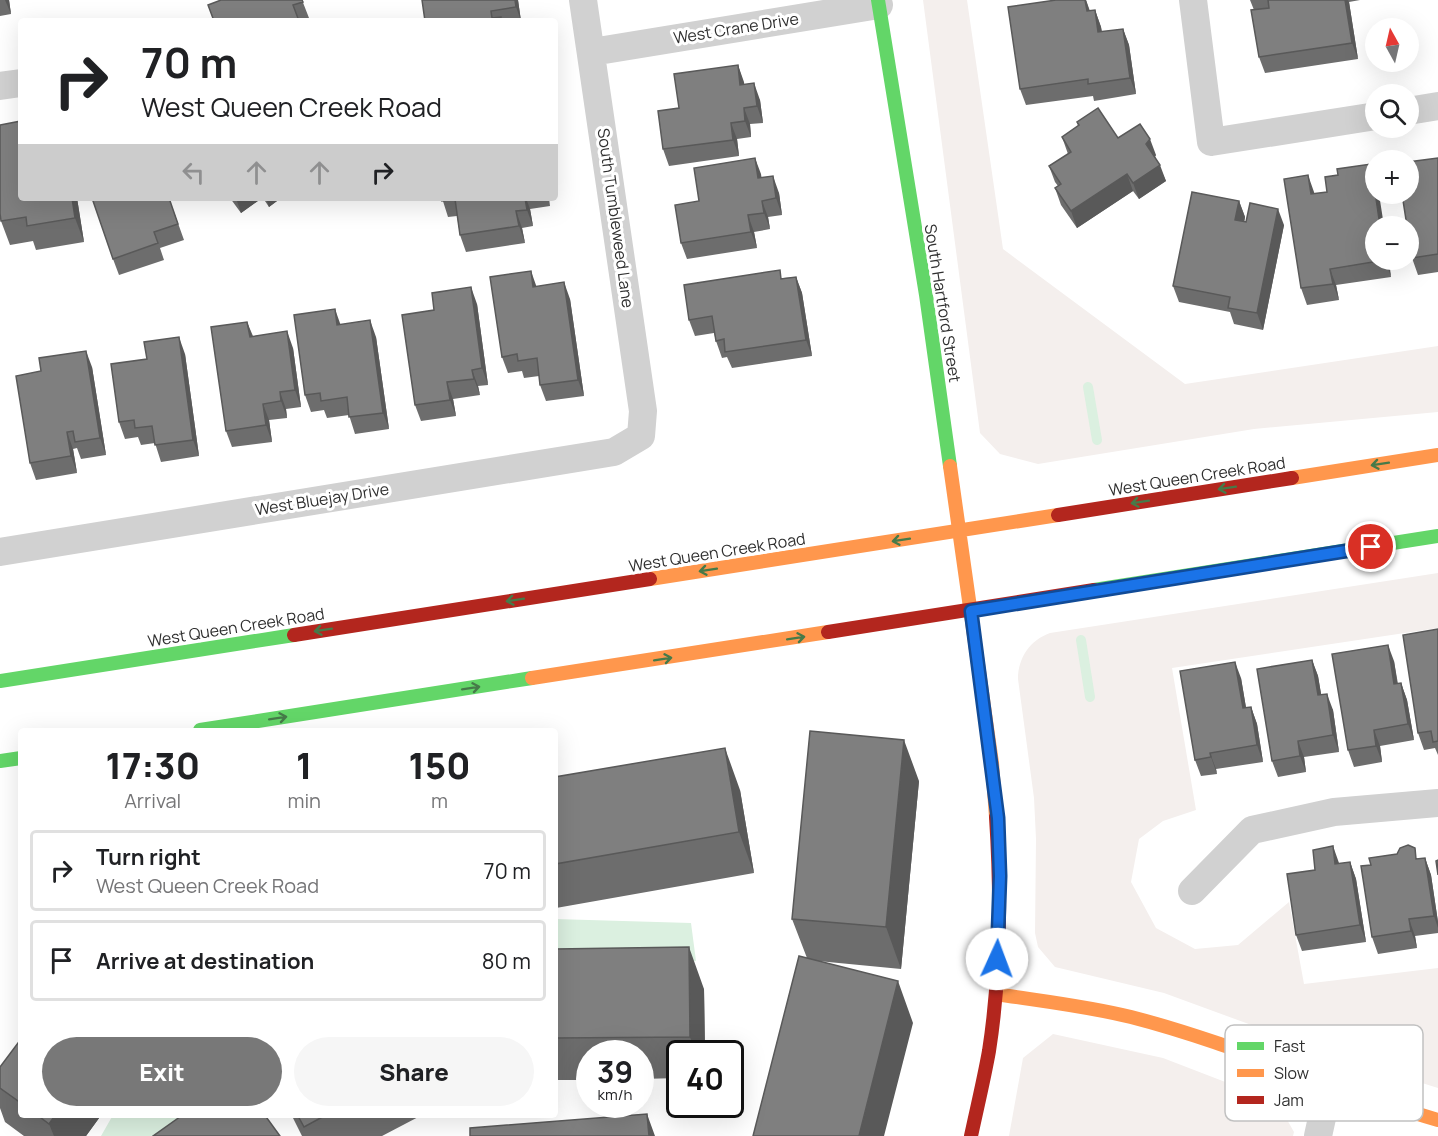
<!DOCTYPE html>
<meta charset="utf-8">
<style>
body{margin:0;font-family:Manrope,sans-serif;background:#f6f6f6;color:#202124;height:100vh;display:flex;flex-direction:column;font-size:22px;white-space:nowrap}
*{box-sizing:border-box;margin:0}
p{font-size:20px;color:#757577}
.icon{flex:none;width:33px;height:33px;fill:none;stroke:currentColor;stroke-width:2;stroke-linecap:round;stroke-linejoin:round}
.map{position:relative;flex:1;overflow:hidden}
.details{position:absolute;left:18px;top:728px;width:540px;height:390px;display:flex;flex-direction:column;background:#fff;border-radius:6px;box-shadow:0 6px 24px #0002}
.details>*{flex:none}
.hud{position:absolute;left:18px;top:18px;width:540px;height:183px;border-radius:6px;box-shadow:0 6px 24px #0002;background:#fff;color:#202124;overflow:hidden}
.needle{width:39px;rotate:352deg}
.tools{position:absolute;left:1365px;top:18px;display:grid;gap:12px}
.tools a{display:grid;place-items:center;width:54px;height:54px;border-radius:50%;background:#fff;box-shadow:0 6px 24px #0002;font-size:30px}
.speed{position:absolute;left:576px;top:1040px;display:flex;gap:12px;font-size:30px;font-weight:700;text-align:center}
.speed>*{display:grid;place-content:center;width:78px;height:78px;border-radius:50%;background:#fff;box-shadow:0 6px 24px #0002;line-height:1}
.speed small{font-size:15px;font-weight:400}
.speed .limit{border:3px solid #111;border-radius:9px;background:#fff;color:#111}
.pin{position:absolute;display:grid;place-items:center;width:51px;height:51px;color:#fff;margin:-26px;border:3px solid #fff;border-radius:50%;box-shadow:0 2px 6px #0007}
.me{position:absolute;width:66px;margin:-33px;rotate:2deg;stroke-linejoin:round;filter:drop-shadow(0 0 4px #0008)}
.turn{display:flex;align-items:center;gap:21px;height:126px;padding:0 24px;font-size:27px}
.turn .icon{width:78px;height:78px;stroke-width:2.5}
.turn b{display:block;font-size:42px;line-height:51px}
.lanes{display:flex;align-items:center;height:57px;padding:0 24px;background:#0003;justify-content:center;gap:30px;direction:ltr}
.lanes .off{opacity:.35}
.eta{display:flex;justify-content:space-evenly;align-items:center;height:102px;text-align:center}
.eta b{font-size:36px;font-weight:800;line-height:42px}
.action{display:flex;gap:12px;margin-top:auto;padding:12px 24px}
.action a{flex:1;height:69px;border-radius:36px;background:#787878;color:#fff;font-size:24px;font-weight:800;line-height:69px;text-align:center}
.action a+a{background:#f6f6f6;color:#202124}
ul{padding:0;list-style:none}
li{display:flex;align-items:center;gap:18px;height:81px;margin:0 12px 9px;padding:0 12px;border:3px solid #e0e0e0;border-radius:6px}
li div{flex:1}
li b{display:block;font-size:22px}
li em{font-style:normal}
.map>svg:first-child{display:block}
</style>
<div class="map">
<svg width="1438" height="1136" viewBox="0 0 1438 1136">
<rect width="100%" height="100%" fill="#fff"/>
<path fill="#f4efed" d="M923,0H967L1003,249L1185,384L1438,346V412L1254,429L1038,464L1000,454L980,433Z
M1438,573V628L1172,668L1196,810L1163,821L1139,839L1131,882L1156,928L1195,949L1238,945L1289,902L1304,984L1438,968V1088L1336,1056L1164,993L1055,967L1038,947L1035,933L1036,839L1034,798L1018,679C1018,658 1030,640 1050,633Z
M1053,1034L1163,1058L1277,1102L1294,1132L1293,1136H1009L1023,1058Z"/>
<path fill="#dbf0e0" d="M555,919L691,923L696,961L555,971Z
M113,1115H227L198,1136H101Z"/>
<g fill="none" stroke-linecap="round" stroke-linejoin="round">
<path stroke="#dbf0e0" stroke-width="10" d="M1088,387L1097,440
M1081,640L1090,697"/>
<path stroke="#d1d1d1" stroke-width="28" d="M1193,0L1211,142L1376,116
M592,52L879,5
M0,86L21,83
M1408,111L1438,106
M0,552L614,452L641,436L643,411L583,0
M1192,891L1252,830L1334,812L1438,803
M1318,1136L1329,1086"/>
<path stroke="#63d668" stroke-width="14" d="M878,0L926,295L950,466
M1094,590L1438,536
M0,681L294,635
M200,730L532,678
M0,761L21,758"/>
<path stroke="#ff974d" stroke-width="14" d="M950,466L992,763L996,817
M1292,478L1438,455
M650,579L1058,515
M532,678L828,632
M996,994C1041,1001 1087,1006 1131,1017C1236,1044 1334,1090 1438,1120"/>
<path stroke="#b3261e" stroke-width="14" d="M1058,515L1292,478
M828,632L1094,590
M294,635L650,579
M971,1136C977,1108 984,1079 989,1051C1001,974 1001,894 996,817"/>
</g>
<path fill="#6d6d6d" d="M0,0H9L11,14L0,16Z
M302,0L309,18L301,21H214Z
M422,0H518L521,21H425Z
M1086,0L1090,11L1095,10L1101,27L1102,32L1123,29L1129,45L1136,94L1094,101L1093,96L1026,105L1020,89Z
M1250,0H1360L1349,2L1358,59L1265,73L1259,57L1254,10Z
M738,65L744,85L760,100L763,123L750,124L751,137L737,139L739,156L669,166L663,149L679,108Z
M1077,122L1118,138L1156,155L1155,157L1166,181L1139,199L1133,191L1077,228L1061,205L1055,188L1058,186L1055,182L1049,166L1068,154L1062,137L1078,126Z
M755,158L761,178L779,193L782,215L768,217L770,229L754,232L757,248L687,259L681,243L699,201Z
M1438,158V272L1418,275L1412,258Z
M1371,164L1376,177V194L1391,277L1336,285L1339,300L1307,305L1301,288L1315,194L1327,192L1338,175Z
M21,198H77L84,242L36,250L33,241L10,245L1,221Z
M169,198L184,240L160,248L164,260L119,275L113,259Z
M230,198H262L241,213Z
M263,198H281L269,207Z
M442,198H549L550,206L530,209L533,226L522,228L525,243L466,252L460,235L457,216L448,217Z
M1239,201L1245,217L1244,222L1284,225L1263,330L1234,324L1230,312L1179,302L1173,286Z
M796,277L802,293L812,356L732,368L727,357L722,358L716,341L714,333L695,336L689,320L783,278Z
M536,286L570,299L584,396L546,401L540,385L539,376L524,378L522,371L508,373L502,357Z
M477,304L488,385L478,386L480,395L453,399L456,416L421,421L415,405Z
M247,322L253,336L293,348L301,407L286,409L287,418L269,420L272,442L232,447L226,431Z
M341,324L376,337L389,429L355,434L349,415L327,418L324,410L311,412L305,395Z
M185,354L199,456L161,462L155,443L141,445L138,437L125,439L119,422L147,359Z
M92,367L106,455L81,459L77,448L73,449L77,473L36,480L30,463Z
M1438,629V755L1435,748L1424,750L1418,733Z
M1312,660L1318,676L1321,694L1333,710L1339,752L1304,757L1306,772L1278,777L1272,761Z
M1394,661L1398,684L1401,683L1407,700L1414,740L1380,746L1382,762L1354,767L1348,750Z
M1241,678L1246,708L1251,707L1257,724L1263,762L1216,769L1217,774L1201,776L1195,760Z
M555,777L740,790L754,873L556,908L555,904Z
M919,781L901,969L818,961L913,1023L807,958L792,919Z
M1425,858L1431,875L1438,922V933L1415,936L1417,948L1378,954L1372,937L1371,865Z
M1350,862L1356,879L1366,942L1302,951L1296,935L1315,870L1339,864Z
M555,949L704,989L705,1053H680V1078L640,1079V1053H590V1080H555Z
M21,1039V1114H102L86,1136H24L5,1122L0,1108V1067Z
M291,1114H424L382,1136H302Z"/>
<path fill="#595959" d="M5,0H9L11,14Z
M515,0H518L521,21L516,7Z
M1085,0H1086L1090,13L1087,11Z
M1345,0H1348L1349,2L1358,59L1352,43Z
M1095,10L1101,27L1104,49L1098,32Z
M1123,29L1129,45L1136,94L1130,78Z
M738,65L744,82L746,102L740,85Z
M754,83L760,100L763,123L757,106Z
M744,108L750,124L751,137L745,121Z
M731,123L737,139L739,156L733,140Z
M1150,139L1156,155L1152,160L1146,144Z
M755,158L761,174L764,195L758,178Z
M1371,164L1376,177V194H1379L1384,226H1380Z
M1160,165L1166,181L1139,199L1133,183Z
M1127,174L1133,191L1077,228L1071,211Z
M1308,175L1314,192L1317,211L1311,194Z
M773,176L779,193L782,215L776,198Z
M72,198H77L84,242L75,218Z
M236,198H262L241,213Z
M266,198H281L269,207Z
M525,198H526L530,209L533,226L527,210Z
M762,201L768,217L770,229L764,213Z
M1239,201L1245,217L1242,236L1235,220Z
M1278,209L1284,225L1263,330L1257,313Z
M516,211L522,228L525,243L519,226Z
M748,215L754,232L757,248L751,232Z
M1385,260H1389L1391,277Z
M1330,269L1336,285L1339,300L1333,284Z
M531,271L537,288L533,287Z
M796,277L802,293L812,356L806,340Z
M564,282L570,299L584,396L578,380Z
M471,287L477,304L488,385L482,368Z
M335,309L341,326L337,325Z
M370,320L376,337L389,429L383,413Z
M247,322L253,338L250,337Z
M287,331L293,348L301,407L295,390Z
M179,337L185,354L199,456L193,440Z
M86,351L92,367L106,455L100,438Z
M472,370L478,386L480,395L474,379Z
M447,382L453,399L456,416L450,400Z
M280,392L286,409L287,418L281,401Z
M263,404L269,420L272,442L266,425Z
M67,432L73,449L77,473L71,456Z
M1388,645L1394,661L1400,701L1394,684Z
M1312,660L1318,676L1324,711L1318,695Z
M1235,662L1241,678L1249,725L1243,708Z
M1401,683L1407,700L1414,740L1408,724Z
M1327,694L1333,710L1339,752L1333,735Z
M1251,707L1257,724L1263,762L1257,745Z
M1374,730L1380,746L1382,762L1376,746Z
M904,740L919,781L901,969L886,927Z
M1298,741L1304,757L1306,772L1300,756Z
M725,748L740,790L754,873L739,832Z
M1210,753L1216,769L1217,774L1211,757Z
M1333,846L1339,863L1341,881L1335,864Z
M1425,858L1431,875L1438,922V928L1434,916Z
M1350,862L1356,879L1366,942L1360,925Z
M1409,919L1415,936L1417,948L1411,931Z
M689,947L704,989L705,1053H696L690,1037Z
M898,981L913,1023L884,1136H859Z
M56,1114H102L86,1136H54L49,1124Z
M647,1114L655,1136H649Z"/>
<path fill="#7f7f7f" stroke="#595959" stroke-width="1.5" d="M221,0H302L303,2L293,5L299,21H214L208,5Z
M422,0H515L516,7L491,11L492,18L501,17V21H425Z
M1056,0H1085L1087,11L1095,10L1098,32L1123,29L1130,78L1088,84V79L1020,89L1008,7Z
M1268,0H1345L1352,43L1259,57L1251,10L1269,8Z
M738,65L740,85L754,83L757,106L744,108L745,121L731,123L733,140L663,149L658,111L679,108L674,74Z
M1098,108L1118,138L1140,124L1150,139L1146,144L1160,165L1133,183L1127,174L1071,211L1055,188L1061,184L1049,166L1071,152L1062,137L1079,125L1077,122Z
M21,121V198H72L75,218L27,226L26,217L1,221L0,213V125Z
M755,158L758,178L773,176L776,198L762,201L764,213L748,215L751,232L681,243L675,205L699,201L694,168Z
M1438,158V254L1412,258L1408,234V226H1407L1402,194H1408V162Z
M1371,164L1380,226H1376V260H1385L1330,269L1333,284L1301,288L1284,179L1308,175L1311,194L1327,192L1325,177L1338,175L1337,169Z
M1192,192L1239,201L1235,220L1246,222L1250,203L1278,209L1257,313L1228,308L1230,297L1173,286Z
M92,198H169L178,224L154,232L158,243L113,259Z
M442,198H525L527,210L516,211L519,226L460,235L455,199L442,201Z
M780,270L781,279L796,277L806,340L725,352L724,339L716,341L712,316L689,320L684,285Z
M531,271L533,287L564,282L578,380L540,385L537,358L518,361L517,354L502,357L490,277Z
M471,287L482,368L472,370L474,379L447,382L450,400L415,405L402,315L434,310L432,293Z
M335,309L337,325L370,320L383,413L349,417L347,397L321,401L320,393L305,395L294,315Z
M247,322L250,337L287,331L295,390L280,392L281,401L263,404L266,425L226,431L211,327Z
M179,337L193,440L155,445L152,426L135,428L134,420L119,422L111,364L147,359L144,342Z
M86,351L100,438L75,442L73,431L67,432L71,456L30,463L16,376L41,371L39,358Z
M1438,629V741L1433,742L1431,731L1418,733L1403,635Z
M1388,645L1394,684L1401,683L1408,724L1374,730L1376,746L1348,750L1332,654Z
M1312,660L1318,695L1327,694L1333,735L1298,741L1300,756L1272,761L1257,669Z
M1235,662L1243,708L1251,707L1257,745L1210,753L1211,757L1195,760L1180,671Z
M810,731L904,740L886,927L792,919Z
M725,748L739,832L555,864V777Z
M1408,845L1415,848L1416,859L1425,858L1434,916L1409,919L1411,931L1372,937L1361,866L1371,865L1369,858L1397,854L1400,848Z
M1333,846L1335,864L1350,862L1360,925L1296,935L1287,874L1315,870L1313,850Z
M1438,860V875L1436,861Z
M689,947L690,1037L555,1038V949Z
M799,956L898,981L859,1136H753Z
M21,1039V1103L0,1088V1067Z
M36,1114H56L49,1124Z
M184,1114H264L280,1136H153Z
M297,1114H328L304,1127Z
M647,1114L649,1136H470V1128Z"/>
<defs><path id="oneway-shaft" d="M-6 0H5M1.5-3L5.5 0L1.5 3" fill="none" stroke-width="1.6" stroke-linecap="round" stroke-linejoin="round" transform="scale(1.5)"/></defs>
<g stroke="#467a49">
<use href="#oneway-shaft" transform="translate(1380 464) rotate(171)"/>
<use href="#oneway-shaft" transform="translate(1227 488) rotate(171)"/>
<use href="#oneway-shaft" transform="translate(1140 502) rotate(171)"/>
<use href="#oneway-shaft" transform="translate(901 540) rotate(171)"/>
<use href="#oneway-shaft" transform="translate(708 570) rotate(171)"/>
<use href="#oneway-shaft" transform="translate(515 600) rotate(171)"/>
<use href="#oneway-shaft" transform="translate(323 630) rotate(171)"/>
<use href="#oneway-shaft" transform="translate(796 638) rotate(-9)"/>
<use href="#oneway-shaft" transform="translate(663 659) rotate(-9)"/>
<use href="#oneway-shaft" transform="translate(471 688) rotate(-9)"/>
<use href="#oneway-shaft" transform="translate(278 718) rotate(-9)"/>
</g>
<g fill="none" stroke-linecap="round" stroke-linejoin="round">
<g stroke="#114b97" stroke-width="15">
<path id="route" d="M997,959L1000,876L998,818L971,611L1371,547"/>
</g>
<use href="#route" stroke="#1a73e8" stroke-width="10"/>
</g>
<g text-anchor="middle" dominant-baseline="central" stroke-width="6" stroke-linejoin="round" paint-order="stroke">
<g font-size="16" fill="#2f2f2f" stroke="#fff">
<text transform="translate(736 28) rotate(-9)">West Crane Drive</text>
<text transform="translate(616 218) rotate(82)">South Tumbleweed Lane</text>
<text transform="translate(943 303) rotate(81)">South Hartford Street</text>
<text transform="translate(1197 476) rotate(-9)">West Queen Creek Road</text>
<text transform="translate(322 499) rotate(-9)">West Bluejay Drive</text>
<text transform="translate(717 552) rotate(-9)">West Queen Creek Road</text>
<text transform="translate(236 627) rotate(-9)">West Queen Creek Road</text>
</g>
</g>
<rect x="1225" y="1025" width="198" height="96" rx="9" fill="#fff" stroke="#c1c1c1" stroke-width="1.5"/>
<rect x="1237" y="1042" width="27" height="8" fill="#63d668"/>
<rect x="1237" y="1069" width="27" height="8" fill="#ff974d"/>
<rect x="1237" y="1096" width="27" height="8" fill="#b3261e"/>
<g font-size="16" fill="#2f2f2f">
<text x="1274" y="1052">Fast</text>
<text x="1274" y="1079">Slow</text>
<text x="1274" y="1106">Jam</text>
</g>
</svg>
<div class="tools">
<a><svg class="needle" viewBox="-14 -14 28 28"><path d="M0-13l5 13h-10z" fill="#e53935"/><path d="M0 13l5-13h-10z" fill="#757577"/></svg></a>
<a><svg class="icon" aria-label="search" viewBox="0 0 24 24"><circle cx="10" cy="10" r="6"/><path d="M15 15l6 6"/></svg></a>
<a>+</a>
<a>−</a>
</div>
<div class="speed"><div>39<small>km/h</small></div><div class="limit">40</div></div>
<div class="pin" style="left:1371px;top:547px;background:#d93025"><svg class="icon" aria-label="arrive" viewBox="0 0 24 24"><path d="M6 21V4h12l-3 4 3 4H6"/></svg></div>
<svg class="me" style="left:997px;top:959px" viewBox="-20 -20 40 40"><circle r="19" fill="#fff"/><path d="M0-13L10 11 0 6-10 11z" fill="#1a73e8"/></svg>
<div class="hud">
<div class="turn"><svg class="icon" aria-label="right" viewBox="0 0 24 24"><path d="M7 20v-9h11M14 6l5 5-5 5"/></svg><div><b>70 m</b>West Queen Creek Road</div></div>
<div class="lanes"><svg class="icon off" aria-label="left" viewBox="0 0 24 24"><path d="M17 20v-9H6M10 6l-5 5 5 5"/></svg><svg class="icon off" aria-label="ahead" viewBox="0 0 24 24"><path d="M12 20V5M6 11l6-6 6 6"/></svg><svg class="icon off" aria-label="ahead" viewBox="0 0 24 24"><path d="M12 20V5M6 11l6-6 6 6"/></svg><svg class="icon" aria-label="right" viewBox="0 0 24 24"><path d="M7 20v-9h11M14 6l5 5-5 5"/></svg></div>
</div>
<section class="details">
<div class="eta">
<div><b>17:30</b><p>Arrival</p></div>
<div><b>1</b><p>min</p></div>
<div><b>150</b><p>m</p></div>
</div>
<ul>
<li><svg class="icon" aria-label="right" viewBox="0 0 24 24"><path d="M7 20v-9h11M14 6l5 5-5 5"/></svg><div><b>Turn right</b><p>West Queen Creek Road</p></div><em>70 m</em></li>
<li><svg class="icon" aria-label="arrive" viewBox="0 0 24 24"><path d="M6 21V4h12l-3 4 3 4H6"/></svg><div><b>Arrive at destination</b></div><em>80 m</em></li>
</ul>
<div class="action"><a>Exit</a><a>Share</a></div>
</section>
</div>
